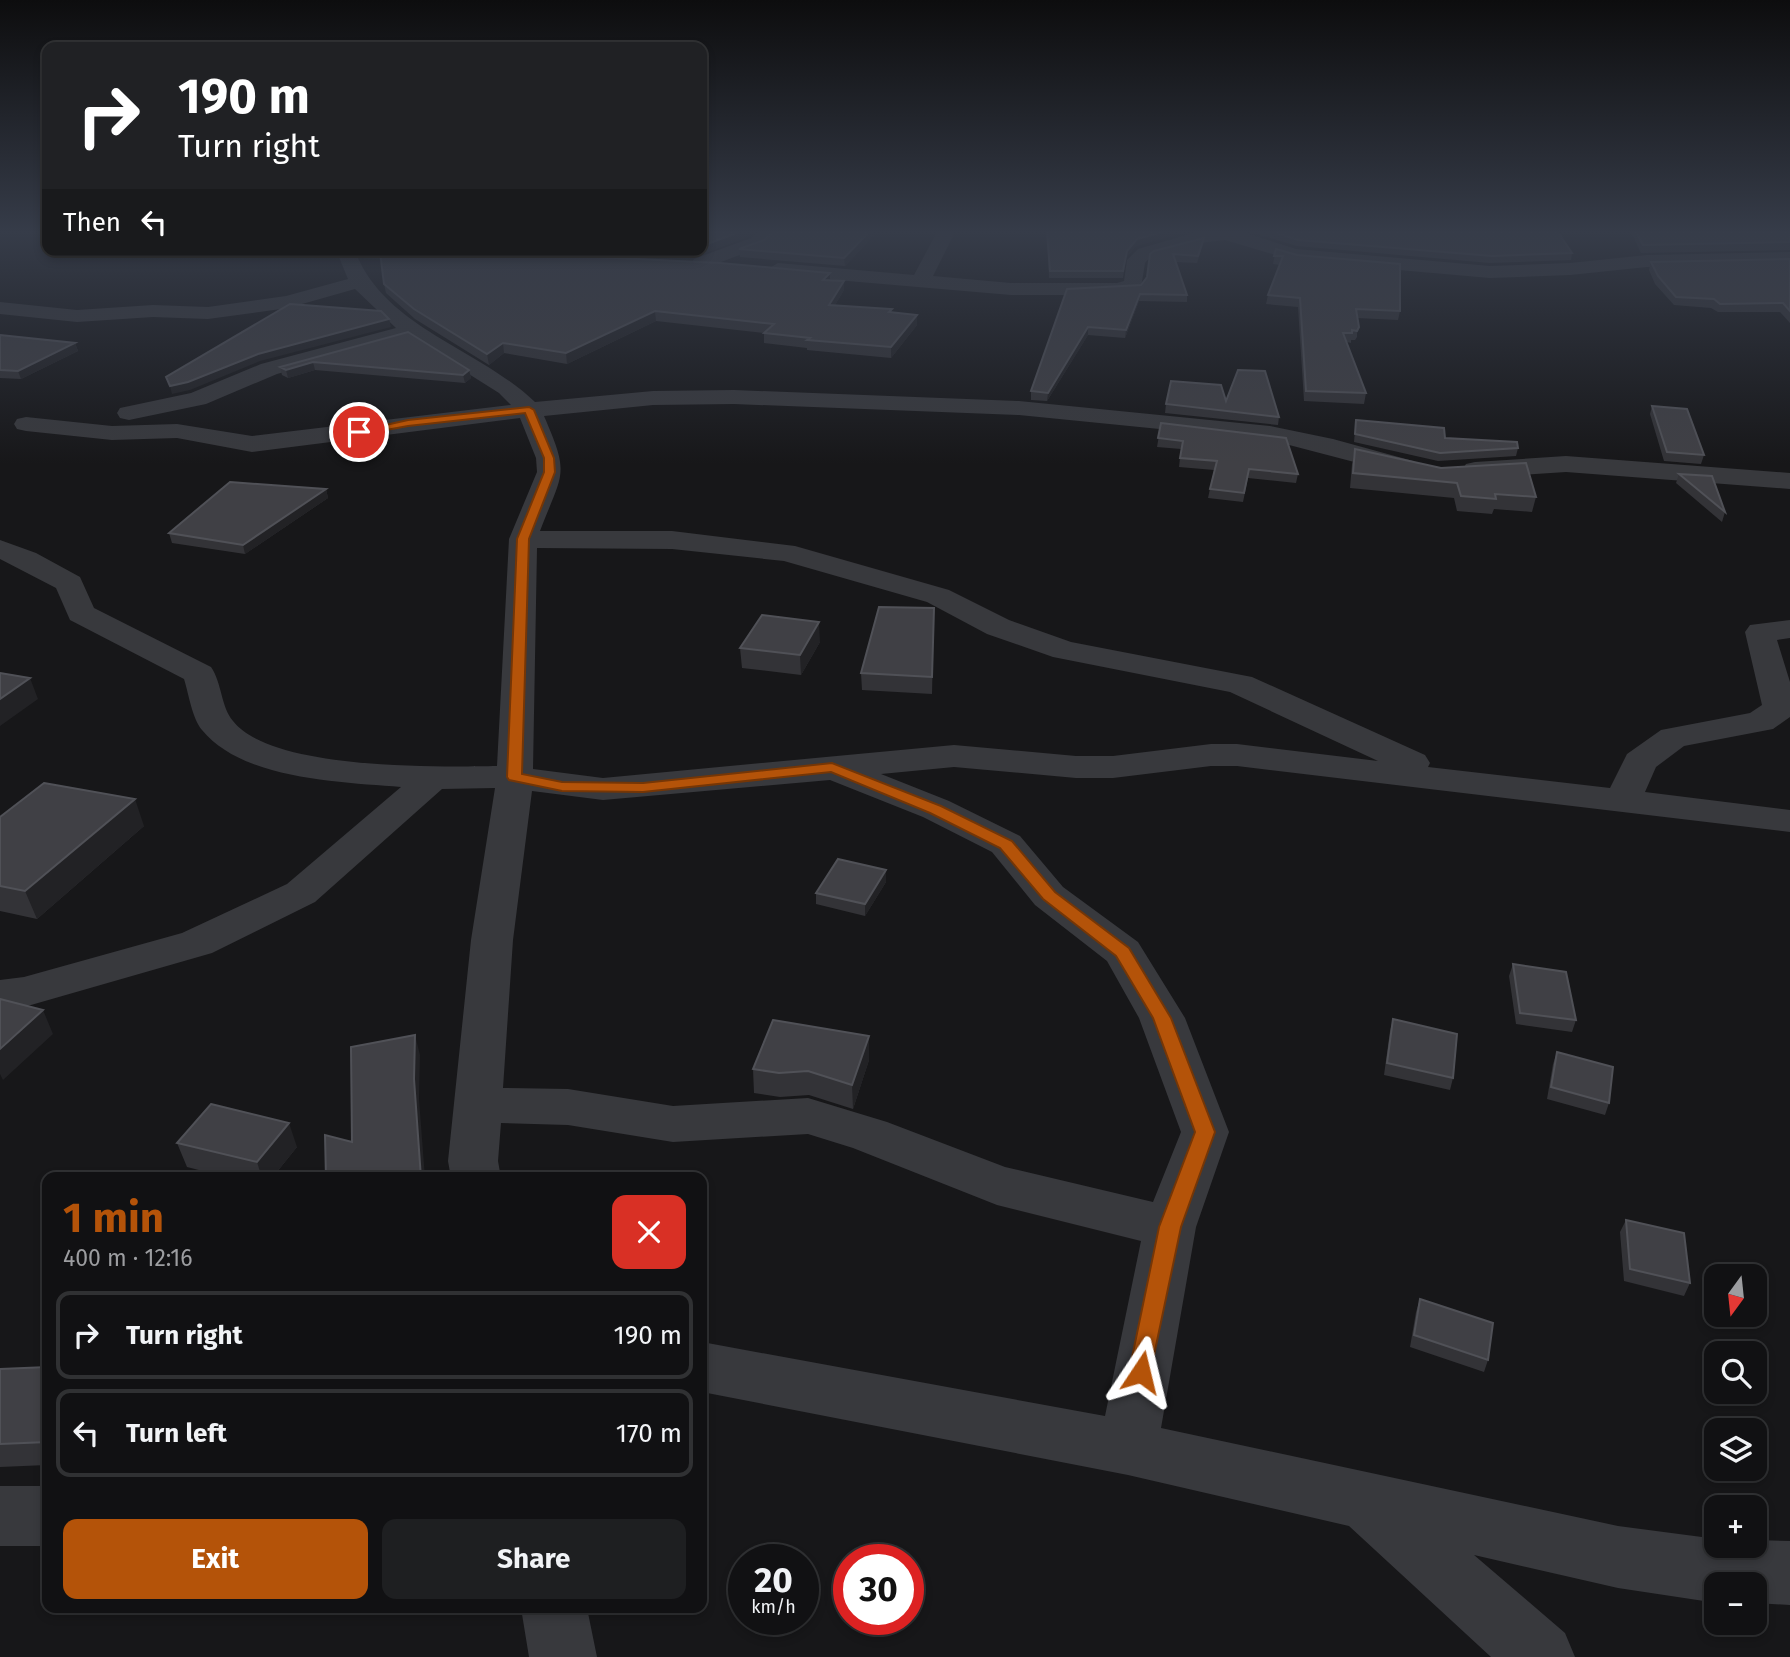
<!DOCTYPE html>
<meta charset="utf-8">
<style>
body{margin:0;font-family:"Fira Sans",sans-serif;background:#1e1f21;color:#f1f3f6;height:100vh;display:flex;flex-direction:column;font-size:26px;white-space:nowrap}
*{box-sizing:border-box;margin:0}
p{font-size:23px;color:#9c9da0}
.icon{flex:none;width:38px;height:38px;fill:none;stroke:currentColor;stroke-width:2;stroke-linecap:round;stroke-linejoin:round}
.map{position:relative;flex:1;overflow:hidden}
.panel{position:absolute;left:42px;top:1172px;width:665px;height:441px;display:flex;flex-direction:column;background:#111113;border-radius:14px;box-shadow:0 4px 10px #0003,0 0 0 2px #303133}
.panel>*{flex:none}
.top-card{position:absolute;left:42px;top:42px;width:665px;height:214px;border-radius:14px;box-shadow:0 4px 10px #0003,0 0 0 2px #303133;background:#202124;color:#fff;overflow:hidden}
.needle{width:46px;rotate:195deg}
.fabs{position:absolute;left:1704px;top:1264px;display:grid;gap:14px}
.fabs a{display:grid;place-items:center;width:63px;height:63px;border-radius:14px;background:#111113;box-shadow:0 4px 10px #0003,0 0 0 2px #303133;font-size:35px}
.speed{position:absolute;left:728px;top:1544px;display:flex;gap:14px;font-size:35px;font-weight:700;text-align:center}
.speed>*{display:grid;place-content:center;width:91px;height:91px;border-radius:50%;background:#111113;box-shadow:0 4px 10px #0003,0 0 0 2px #303133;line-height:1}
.speed small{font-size:18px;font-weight:400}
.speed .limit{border:10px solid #d22;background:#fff;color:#111}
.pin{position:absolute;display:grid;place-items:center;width:60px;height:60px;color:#fff;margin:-30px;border:4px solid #fff;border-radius:50%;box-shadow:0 2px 7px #0007}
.me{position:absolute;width:77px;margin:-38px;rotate:10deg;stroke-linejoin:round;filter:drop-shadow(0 0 5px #0008)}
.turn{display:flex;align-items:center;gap:24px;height:147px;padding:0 21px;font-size:32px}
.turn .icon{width:91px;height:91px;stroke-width:2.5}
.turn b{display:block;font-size:49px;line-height:60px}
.then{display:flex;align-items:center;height:66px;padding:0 21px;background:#0003;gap:14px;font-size:26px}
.round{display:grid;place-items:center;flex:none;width:74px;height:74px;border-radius:14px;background:#1e1f21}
.head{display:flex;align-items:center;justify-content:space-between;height:119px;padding:0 21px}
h1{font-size:42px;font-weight:700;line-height:52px;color:#b45309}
.action{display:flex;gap:14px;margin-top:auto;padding:14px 21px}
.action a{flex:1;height:80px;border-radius:14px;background:#b45309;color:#fff;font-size:28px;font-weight:700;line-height:80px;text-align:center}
.action a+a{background:#1e1f21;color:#f1f3f6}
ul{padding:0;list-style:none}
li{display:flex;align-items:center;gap:21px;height:88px;margin:0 14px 10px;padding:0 7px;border:4px solid #303133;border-radius:14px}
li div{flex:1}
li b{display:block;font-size:26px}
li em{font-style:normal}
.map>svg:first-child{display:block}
</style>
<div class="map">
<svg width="1790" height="1657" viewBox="0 0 1790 1657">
<rect width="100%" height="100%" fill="#171719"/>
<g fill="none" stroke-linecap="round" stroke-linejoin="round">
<path fill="#38393d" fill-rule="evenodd" d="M757,232H777L763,246L708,267L701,269L692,263L694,259L751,238Z
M937,232H955L933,276L1011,283H1117L1124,281L1127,260L1138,249L1197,232H1243L1296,249L1490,266L1570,263L1647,255L1790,252V264L1647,267L1570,275L1490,278L1296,261L1225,240L1183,245L1151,256L1145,263L1141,288L1119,295H1011L778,275L768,269L778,263L914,275Z
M336,250H438V257L431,259L358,258C390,329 481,350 535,402L653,391L734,390L1019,401L1270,426L1333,439L1413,461L1417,467L1413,473L1404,475L1270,440L1019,415L734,404L653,405L544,416C570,476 563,471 540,531H672L795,546L949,590L1009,620L1071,642L1252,677L1425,755L1430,763L1428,767L1610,788L1627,754L1661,730L1750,713L1762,705L1745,632L1750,625L1790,620V638L1777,640L1790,682V717L1773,729L1684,746L1656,767L1645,792L1790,810V832L1237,766H1211L1113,778H1076L954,767L881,774L949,801L1020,836L1063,887L1138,942L1185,1018L1229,1132L1196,1227L1161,1428L1618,1526L1717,1539V1545H1755V1540L1790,1541V1605L1755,1603V1584H1717V1602L1704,1601L1618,1588L1474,1555L1565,1633L1575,1657H1491L1349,1526L1128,1475L702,1392V1342L1105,1416L1141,1241L997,1205L853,1148L808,1134L673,1142L568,1125L501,1123L498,1161L501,1178H451L448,1161L471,940L495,788L442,789L315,902L212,953L24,1007L0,1010V980L24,977L182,933L287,884L401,787C341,782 243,780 202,730C192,718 189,695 184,679L70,620L56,588L0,559V540L36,553L80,577L94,608L211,667C222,683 221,707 233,721C271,770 437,767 497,766L509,539L537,472L536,458L520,418L252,452L177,438L112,440L26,431L17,429L14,424L17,419L26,417L112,426L177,424L252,436L511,405L499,393L410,337L277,374L206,404L129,420L120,418L117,413L120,408L191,393L261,364L396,328L355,289L288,308L208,319L153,317L77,322L0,314V302L77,310L153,305L208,307L286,296L348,279ZM537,548L672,549L784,561L927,602L987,634L1053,657L1230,692L1378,761L1237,744H1211L1113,756H1076L954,745L603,778L533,769ZM830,780L923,817L992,852L1035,905L1107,961L1139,1018L1181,1132L1153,1202L1005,1167L887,1122L808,1098L673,1106L568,1089L503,1088L513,940L532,791L603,800Z
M1566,456L1790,473V489L1566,472L1475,478L1466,476L1462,470L1466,464L1475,462Z
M0,1486H47V1546H0Z
M521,1608H587L597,1657H529Z"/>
</g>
<path fill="#333337" d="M773,232H877L845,266L740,257L739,249L764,240Z
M1047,232H1185L1136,246L1126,258L1123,278H1049Z
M1250,232H1558L1572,253L1571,260L1490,263L1297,246Z
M1631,232H1790V250L1641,253Z
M750,236L702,254L625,250H702Z
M1204,238L1203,244L1197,263L1175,262L1187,295V302L1139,301L1125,338L1088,335L1047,401L1031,400V391L1067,289L1141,285L1147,277L1150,254Z
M1276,249L1400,311L1398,320L1357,318V337L1355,340H1351V343L1347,342L1366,393L1364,404L1304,401L1298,307L1266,304L1268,295L1280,265L1273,264Z
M1790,259V323L1780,312H1718L1711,308L1674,305L1655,284L1649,270L1651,262Z
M830,273V280L844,290L835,305L917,315V325L891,358L807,350V348L764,343V333L656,321L567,364L504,353L489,365L415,319L386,293L384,284Z
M408,332L469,370L471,378L465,383L315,370L288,378L282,375L280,367Z
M0,335L75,343L78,351L21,379L0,378Z
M1226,401L1279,417L1278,425L1165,413L1166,404Z
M1652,406L1704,455L1701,464L1664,461L1650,414Z
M1356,420L1445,438L1518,448L1516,456L1438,461L1354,442Z
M1161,423L1298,474L1296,483L1248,478L1243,502L1208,498L1214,470L1179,467L1181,449L1157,447Z
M1355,449L1536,497L1532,512L1494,509L1492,514L1457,511L1454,498L1350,488L1352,464Z
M1679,474L1725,512L1722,522L1676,483Z
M326,489L328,498L245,554L172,543L169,533Z
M934,608L932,694L862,690L861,673Z
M820,642L801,675L742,668L740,648Z
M0,817L144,826L37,919L0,911Z
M886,870V882L865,916L816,904V893Z
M1513,964L1576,1020L1572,1032L1516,1024L1509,976Z
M1393,1019L1453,1078L1450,1090L1384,1075L1390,1031Z
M1557,1052L1609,1103L1605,1115L1547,1099L1553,1064Z
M869,1060L853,1109L809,1095L780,1097L754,1093L753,1069Z
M177,1143L297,1147L272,1178H230L187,1167Z
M1626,1220L1690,1283L1684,1296L1624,1281L1620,1232Z
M1420,1299L1488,1360L1484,1372L1410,1347L1416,1312Z
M47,1367V1465L0,1467V1369Z"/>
<path fill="#222225" d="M739,232H754L750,236L702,254V246Z
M869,232H877L845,266L844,258Z
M1163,232H1185L1136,246L1126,258L1123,278L1127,251L1137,239Z
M830,273V282L823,280Z
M844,281V290L829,315V305Z
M1140,294L1139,301L1125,338L1126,330Z
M655,311L656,321L567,364L566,353Z
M917,315V325L891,358V347Z
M389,319L391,327L260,361L190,390L172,394L170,386L258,354Z
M1088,327V335L1047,401L1048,393Z
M75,343L78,351L21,379L18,371Z
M503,343L504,353L489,365L487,354Z
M313,362L315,370L288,378L286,370Z
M469,370L471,378L465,383L463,375Z
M326,489L328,498L245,554L243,545Z
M819,622L820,642L801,675L800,655Z
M30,678L38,699L0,726V699Z
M135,799L144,826L37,919L25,891Z
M886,870V882L865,916V904Z
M43,1010L53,1034L3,1080L0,1074V1049Z
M415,1035L420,1055L419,1099L425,1178H421L414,1079Z
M869,1036V1060L853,1109L852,1085Z
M289,1123L297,1147L272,1178H262L257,1162Z"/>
<path fill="#404045" stroke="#505157" stroke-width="2" d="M702,232H739L702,246Z
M773,232H869L844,258L739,249L764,240Z
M1047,232H1163L1137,239L1127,251L1123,271H1050Z
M1273,232H1558L1572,253L1492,256L1298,240Z
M1636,232H1790V242L1643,245Z
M1204,238L1198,256L1173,254L1187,295L1140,294L1126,330L1088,327L1048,393L1031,391L1067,289L1141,285L1147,277L1150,254L1154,251Z
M1276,249L1297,255L1400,264V311L1356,309L1359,327L1357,331L1352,330V333H1343L1366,393L1306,391L1300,298L1268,295L1283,256H1274Z
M380,252L554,255L720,263L830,273L823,280L844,281L829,305L892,309L889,312L917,315L891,347L807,340L810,338L764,333L774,324L655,311L566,353L503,343L487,354L414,309L384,284Z
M1790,259V311L1783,303L1720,304L1714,299L1676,297L1658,276L1651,262Z
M290,304L381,311L389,319L258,354L188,382L170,386L166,377Z
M408,332L469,370L463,375L313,362L286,370L280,367Z
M0,335L75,343L18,371L0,370Z
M1238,370L1265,371L1279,417L1166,404L1171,381L1221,385L1226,401Z
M1652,406L1687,409L1704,455L1667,452Z
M1356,420L1444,428L1445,438L1517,442L1518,448L1440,453L1355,434Z
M1161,423L1286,438L1298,474L1249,469L1244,493L1210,489L1217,461L1180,458L1183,441L1158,438Z
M1355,449L1441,468L1526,463L1536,497L1495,494L1496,499L1461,496L1457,483L1353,473Z
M1679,474L1712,476L1725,512Z
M230,482L326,489L243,545L169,533Z
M879,607L934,608L932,677L861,673Z
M762,615L819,622L800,655L740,648Z
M0,673L30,678L0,699Z
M44,783L135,799L25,891L0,886V817Z
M838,859L886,870L865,904L816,893Z
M1513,964L1566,972L1576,1020L1520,1013Z
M0,999L43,1010L0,1049Z
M1393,1019L1457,1034L1453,1078L1387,1063Z
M773,1020L869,1036L852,1085L808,1071L779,1073L753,1069Z
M415,1035L414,1079L421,1178H326L325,1135L352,1142L351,1047Z
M1557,1052L1613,1067L1609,1103L1551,1087Z
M211,1104L289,1123L257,1162L177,1143Z
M1626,1220L1684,1233L1690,1283L1630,1269Z
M1420,1299L1493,1323L1488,1360L1414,1335Z
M47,1367V1442L0,1444V1369Z"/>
<linearGradient id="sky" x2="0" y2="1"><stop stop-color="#0d0d0e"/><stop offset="0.5" stop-color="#363c49"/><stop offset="1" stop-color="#363c49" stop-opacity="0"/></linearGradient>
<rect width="1790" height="464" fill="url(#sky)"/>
<path fill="#b45309" stroke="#753606" stroke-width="2" d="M529,407L534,410L554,458L555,472L529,539L522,774L562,782L643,783L832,763L941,806L1012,841L1055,892L1129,948L1171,1018L1215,1132L1181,1227L1149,1379L1141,1382L1132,1379L1129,1372L1159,1227L1195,1132L1153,1018L1116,956L1043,899L1000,848L930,813L831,772L643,792L562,791L509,780L507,777L517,539L544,472V458L525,413L408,426L359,435L354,432L408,420Z"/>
</svg>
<div class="fabs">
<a><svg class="needle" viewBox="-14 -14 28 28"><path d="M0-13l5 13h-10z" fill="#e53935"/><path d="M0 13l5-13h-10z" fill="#9c9da0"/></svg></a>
<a><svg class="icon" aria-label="search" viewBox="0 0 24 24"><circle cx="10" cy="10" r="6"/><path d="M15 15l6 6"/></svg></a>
<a><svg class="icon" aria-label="layers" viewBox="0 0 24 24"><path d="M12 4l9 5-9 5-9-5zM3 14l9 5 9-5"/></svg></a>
<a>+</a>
<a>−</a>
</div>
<div class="speed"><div>20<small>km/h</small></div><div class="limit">30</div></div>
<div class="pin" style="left:359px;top:432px;background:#d93025"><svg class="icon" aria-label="arrive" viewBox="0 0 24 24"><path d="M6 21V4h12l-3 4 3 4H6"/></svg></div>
<svg class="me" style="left:1141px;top:1372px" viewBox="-20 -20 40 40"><path d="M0-17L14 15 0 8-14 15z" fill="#b45309" stroke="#fff" stroke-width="4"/></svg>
<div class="top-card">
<div class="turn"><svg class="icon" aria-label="right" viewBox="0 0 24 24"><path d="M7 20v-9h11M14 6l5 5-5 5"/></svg><div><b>190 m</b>Turn right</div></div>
<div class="then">Then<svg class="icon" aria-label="left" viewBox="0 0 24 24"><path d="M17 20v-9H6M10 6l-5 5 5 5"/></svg></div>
</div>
<section class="panel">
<div class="head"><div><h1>1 min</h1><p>400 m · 12:16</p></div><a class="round" style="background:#d93025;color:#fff"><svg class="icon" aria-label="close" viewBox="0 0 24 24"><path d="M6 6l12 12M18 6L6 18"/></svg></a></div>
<ul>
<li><svg class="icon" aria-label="right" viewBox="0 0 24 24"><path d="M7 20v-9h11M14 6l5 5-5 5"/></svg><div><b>Turn right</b></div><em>190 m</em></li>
<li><svg class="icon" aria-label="left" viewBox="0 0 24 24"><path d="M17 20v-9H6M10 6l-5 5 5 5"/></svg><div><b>Turn left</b></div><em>170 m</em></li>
</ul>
<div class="action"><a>Exit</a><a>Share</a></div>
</section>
</div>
